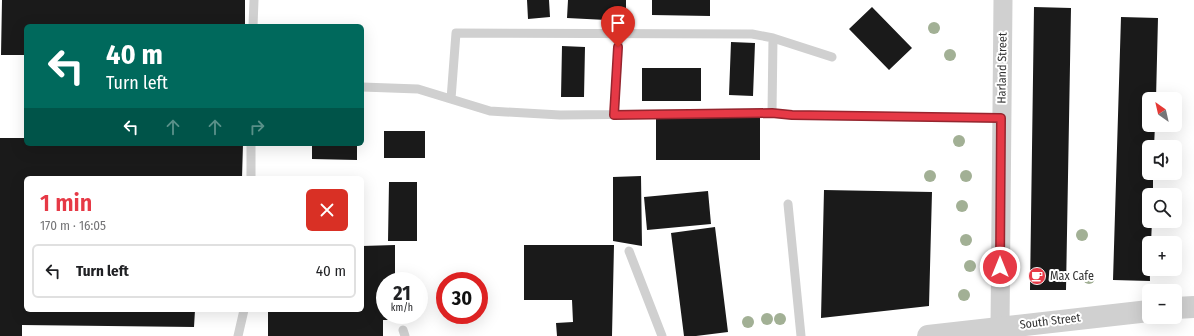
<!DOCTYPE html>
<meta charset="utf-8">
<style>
body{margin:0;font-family:"Fira Sans Condensed",sans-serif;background:#f6f6f6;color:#202124;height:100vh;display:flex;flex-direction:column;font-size:15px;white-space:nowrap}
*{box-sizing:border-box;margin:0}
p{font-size:13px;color:#757577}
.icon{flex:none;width:22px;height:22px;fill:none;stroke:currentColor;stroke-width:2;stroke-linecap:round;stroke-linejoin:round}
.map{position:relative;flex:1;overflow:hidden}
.drawer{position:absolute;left:24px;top:176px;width:340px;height:136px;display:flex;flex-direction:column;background:#fff;border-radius:6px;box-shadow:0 4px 16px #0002}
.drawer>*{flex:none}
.top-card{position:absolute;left:24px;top:24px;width:340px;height:122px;border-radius:6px;box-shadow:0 4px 16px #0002;background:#00695c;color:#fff;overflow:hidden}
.needle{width:26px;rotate:326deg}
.tools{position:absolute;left:1142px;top:92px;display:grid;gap:8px}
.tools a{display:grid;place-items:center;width:40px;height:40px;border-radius:6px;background:#fff;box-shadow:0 4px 16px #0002;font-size:20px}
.speed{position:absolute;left:376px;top:272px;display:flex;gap:8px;font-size:20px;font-weight:700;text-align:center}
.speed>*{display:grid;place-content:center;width:52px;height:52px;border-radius:50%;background:#fff;box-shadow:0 4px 16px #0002;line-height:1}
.speed small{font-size:10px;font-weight:400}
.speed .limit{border:6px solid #d22;background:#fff;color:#111}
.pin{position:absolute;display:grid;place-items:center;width:34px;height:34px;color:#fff;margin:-41px -17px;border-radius:50% 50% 50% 0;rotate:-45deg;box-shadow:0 0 4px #0007}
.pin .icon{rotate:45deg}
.me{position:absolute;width:44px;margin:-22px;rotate:0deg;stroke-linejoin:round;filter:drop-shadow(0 0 3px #0008)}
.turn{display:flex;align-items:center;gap:14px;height:84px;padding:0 16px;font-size:18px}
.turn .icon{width:52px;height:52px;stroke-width:2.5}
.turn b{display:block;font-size:28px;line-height:34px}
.lanes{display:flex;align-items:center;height:38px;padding:0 16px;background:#0003;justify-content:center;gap:20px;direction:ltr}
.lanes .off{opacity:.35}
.round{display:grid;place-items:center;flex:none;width:42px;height:42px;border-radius:6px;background:#f6f6f6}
.summary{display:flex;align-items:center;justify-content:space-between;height:68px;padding:0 16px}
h1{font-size:24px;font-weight:600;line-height:30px;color:#e63946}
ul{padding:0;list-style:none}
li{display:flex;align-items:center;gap:12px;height:54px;margin:0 8px 6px;padding:0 8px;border:2px solid #e0e0e0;border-radius:6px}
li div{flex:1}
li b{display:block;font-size:15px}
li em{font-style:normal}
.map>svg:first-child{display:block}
</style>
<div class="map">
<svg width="1194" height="336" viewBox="0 0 1194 336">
<rect width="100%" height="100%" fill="#fff"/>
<path fill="#1a1a1a" d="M2,0H245V26H26V55H1Z
M527,0H549L550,17L528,19Z
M568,0H626V21L567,18Z
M652,0H710V16L652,15Z
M872,7L912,48L889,70L849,29Z
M1034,7L1071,8L1066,290H1030Z
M1121,17L1158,18L1156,99H1149V125H1155L1154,147H1149V173H1153V195H1149V221H1152L1151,243H1149L1150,281L1113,280Z
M731,42L755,43L753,96L729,95Z
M562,46L585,47L584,97H561Z
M642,68H701V101H642Z
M760,117V160H656V118Z
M384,131H425V158H384Z
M0,138H26V144H243L242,178H26V310H195L194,327L22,325V336H0Z
M312,144H357V160L312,159Z
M641,176L642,246L613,241V177Z
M389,182H417V241H388Z
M824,190L932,192L929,306L821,318Z
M708,191L711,224L647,230L644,197Z
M715,227L728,332L696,336H684L671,233Z
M395,245V281H385V315H395V320H383V336H268V310H362V246Z
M524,245H614L612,336H557L556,323L573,322L572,300H524Z"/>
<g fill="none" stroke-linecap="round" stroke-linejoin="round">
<path stroke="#d0d0d0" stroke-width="9" d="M253,26L254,0
M362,87L418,89L490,111L560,115L772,113L792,115L1001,118
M451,99L456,33L752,34L773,38L832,57
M772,113L773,38
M614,115L619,34
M251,178V144
M788,204L801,336
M629,251L662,336
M403,330L405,336
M238,336L244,310"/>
<path stroke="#d0d0d0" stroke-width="19" d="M1000,327L1003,0"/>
<path stroke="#d0d0d0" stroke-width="22" d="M1175,308L1194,307
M928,336L1149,311"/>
</g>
<g fill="#a2b095">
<circle cx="934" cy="28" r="6"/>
<circle cx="950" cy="55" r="6"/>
<circle cx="959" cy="141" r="6"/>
<circle cx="930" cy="176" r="6"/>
<circle cx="966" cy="176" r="6"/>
<circle cx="962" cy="206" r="6"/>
<circle cx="1082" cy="235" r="6"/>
<circle cx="966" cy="240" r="6"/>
<circle cx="970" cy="266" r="6"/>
<circle cx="1089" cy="278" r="6"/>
<circle cx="964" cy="295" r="6"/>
<circle cx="767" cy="319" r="6"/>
<circle cx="780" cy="319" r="6"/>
<circle cx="748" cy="322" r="6"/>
</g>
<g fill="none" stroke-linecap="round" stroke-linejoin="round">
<g stroke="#96252e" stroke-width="10">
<path id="route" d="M618,47L614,115L772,113L792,115L1001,118L1000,267"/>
</g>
<use href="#route" stroke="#e63946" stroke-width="7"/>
</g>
<defs>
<g id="cafe-disc" transform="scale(0.9)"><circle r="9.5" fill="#e63946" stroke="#fff"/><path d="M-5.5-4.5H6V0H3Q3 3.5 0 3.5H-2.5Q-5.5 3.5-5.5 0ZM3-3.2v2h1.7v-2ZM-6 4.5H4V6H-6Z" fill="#fff"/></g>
</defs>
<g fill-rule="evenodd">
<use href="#cafe-disc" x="1037" y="276"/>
</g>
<g text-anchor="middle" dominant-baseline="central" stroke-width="4" stroke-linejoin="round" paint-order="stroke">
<g font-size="12" fill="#333" stroke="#fff">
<text transform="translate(1002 68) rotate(-89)">Harland Street</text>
<text transform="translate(1050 321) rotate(-7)">South Street</text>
</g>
<g font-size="12" fill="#333" stroke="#fff" text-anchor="start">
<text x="1050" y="276">Max Cafe</text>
</g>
</g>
</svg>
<div class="tools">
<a><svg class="needle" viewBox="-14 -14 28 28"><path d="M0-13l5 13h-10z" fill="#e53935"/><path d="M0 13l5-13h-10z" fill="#757577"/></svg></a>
<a><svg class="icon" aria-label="sound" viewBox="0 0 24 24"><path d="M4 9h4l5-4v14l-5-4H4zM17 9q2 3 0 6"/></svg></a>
<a><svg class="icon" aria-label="search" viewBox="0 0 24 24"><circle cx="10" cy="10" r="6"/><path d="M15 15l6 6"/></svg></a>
<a>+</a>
<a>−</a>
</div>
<div class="speed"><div>21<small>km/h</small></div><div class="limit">30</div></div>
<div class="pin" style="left:618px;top:47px;background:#d93025"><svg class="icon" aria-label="arrive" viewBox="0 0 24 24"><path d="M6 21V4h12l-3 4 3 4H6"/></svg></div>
<svg class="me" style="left:1000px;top:267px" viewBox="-20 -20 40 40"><circle r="17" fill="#e63946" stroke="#fff" stroke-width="3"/><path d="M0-11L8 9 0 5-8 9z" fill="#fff"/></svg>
<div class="top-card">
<div class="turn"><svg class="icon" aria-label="left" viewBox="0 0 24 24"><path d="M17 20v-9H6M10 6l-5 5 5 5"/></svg><div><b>40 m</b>Turn left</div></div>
<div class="lanes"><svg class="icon" aria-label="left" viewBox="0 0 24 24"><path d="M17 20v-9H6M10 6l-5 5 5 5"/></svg><svg class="icon off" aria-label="ahead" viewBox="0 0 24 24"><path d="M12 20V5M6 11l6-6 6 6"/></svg><svg class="icon off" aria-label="ahead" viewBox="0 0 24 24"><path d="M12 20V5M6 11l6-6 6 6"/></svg><svg class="icon off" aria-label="right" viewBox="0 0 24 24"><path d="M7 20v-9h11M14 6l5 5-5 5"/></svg></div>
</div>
<section class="drawer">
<div class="summary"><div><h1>1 min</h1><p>170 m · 16:05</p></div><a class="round" style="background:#d93025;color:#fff"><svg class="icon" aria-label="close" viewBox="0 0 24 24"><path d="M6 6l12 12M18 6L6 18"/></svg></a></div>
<ul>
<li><svg class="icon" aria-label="left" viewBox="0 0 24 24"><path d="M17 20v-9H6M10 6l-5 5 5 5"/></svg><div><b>Turn left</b></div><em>40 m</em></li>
</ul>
</section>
</div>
